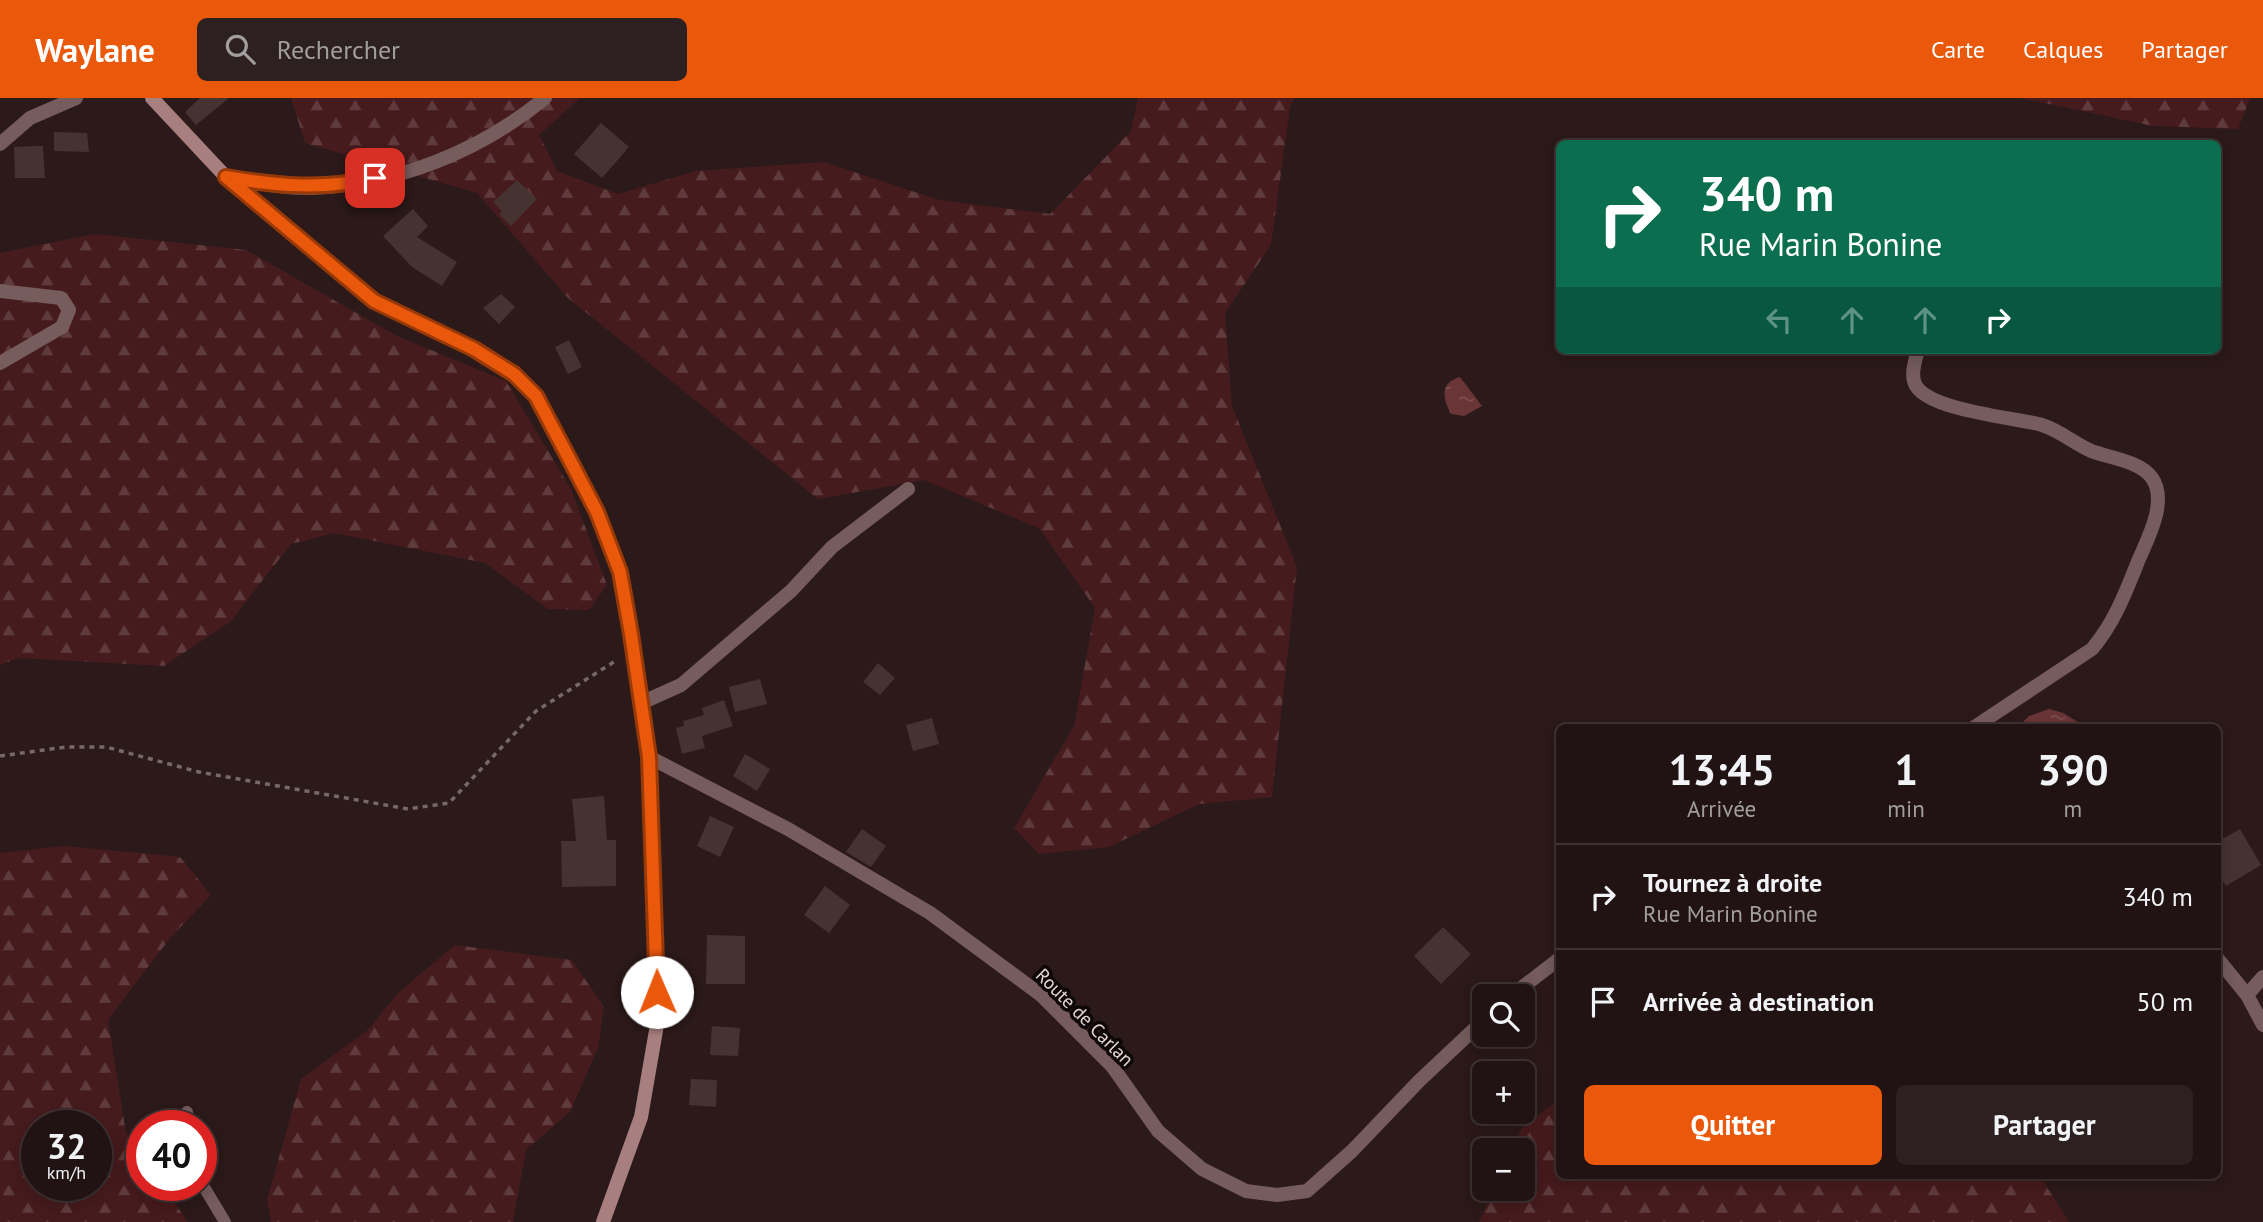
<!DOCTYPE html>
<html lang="fr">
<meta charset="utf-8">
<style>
body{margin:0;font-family:"PT Sans",sans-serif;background:#2d2021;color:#f1f3f6;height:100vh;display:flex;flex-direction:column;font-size:26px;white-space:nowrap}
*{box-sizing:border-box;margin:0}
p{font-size:23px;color:#a29ea0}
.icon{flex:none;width:38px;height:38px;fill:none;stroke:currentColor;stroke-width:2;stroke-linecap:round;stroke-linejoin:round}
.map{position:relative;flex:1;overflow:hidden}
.drawer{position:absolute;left:1556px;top:626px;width:665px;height:455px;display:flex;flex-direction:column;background:#211313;border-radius:10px;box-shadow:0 4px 18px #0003,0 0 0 2px #3e3233}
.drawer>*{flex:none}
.guide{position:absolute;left:1556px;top:42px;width:665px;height:214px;border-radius:10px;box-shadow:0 4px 18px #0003,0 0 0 2px #3e3233;background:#0b6e4f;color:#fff;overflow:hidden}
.controls{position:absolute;left:1472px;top:886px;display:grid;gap:14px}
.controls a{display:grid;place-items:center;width:63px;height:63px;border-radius:10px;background:#211313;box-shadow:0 4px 18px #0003,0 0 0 2px #3e3233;font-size:35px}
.speed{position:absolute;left:21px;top:1012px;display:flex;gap:14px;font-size:35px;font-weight:700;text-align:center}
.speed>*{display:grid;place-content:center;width:91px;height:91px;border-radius:50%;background:#211313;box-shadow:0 4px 18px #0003,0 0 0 2px #3e3233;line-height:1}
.speed small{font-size:18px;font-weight:400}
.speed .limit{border:10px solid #d22;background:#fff;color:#111}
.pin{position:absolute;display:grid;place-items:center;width:60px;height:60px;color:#fff;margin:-30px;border-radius:14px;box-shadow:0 4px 10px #0006}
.me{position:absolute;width:77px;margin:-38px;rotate:359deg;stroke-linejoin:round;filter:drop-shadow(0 0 5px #0008)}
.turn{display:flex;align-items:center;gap:24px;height:147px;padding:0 28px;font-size:32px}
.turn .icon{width:91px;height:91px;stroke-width:2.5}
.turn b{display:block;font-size:49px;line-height:60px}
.lanes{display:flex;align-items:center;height:66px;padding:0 28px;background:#0003;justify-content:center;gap:35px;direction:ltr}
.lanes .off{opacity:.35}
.eta{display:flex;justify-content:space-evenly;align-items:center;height:119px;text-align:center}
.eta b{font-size:42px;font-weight:800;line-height:49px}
.primary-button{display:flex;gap:14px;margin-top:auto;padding:14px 28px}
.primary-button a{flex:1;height:80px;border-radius:10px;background:#ea580c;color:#fff;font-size:28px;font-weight:800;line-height:80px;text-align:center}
.primary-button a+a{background:#2d2021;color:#f1f3f6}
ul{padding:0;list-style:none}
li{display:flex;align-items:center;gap:21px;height:105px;padding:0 28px;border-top:2px solid #3e3233}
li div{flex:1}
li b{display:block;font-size:26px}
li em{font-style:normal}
header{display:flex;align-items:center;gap:42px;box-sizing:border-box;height:98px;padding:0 35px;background:#ea580c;color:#fff}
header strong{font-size:33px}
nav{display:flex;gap:38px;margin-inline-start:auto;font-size:24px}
.search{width:490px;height:63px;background:#2d2021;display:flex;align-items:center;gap:18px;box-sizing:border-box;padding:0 24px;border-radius:10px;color:#a29ea0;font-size:26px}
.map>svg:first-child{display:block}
</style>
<header>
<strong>Waylane</strong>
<div class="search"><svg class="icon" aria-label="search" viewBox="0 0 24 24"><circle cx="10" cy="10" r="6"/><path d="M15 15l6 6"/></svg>Rechercher</div>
<nav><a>Carte</a><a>Calques</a><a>Partager</a></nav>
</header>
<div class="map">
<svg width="2263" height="1124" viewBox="0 0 2263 1124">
<defs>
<pattern id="forest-firs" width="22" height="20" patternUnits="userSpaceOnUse" patternTransform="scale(1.75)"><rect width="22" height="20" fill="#461b1d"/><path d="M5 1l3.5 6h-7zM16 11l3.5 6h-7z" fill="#603b3d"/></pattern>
<pattern id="water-ripples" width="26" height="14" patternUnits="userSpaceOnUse" patternTransform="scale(1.75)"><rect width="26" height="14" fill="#6a3537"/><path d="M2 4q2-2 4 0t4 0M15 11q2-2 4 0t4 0" fill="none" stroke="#7f5153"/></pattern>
</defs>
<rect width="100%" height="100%" fill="#2c1919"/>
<path fill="url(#forest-firs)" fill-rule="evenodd" d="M291,0H580L539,37L557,73L618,96L696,73L824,64L939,102L1050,116L1131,33L1138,0H1294L1290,9L1271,147L1225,215L1232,308L1297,469L1272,699L1199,706L1109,749L1039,756L1014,730L1074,628L1095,510L1039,430L924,382L818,401L568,200L477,95L305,45Z
M2021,0H2250L2238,31L2153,28Z
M95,136L246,152L397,238L506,283L571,391L607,487L589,512L548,511L485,465L334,435L291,446L230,524L164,568L19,560L0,567V155Z
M65,748L180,759L211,797L171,839L108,922L126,1035L142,1058V1087H162L188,1124H0V755ZM37,1027H96V1087H37Z
M455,847L572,862L604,909L598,950L570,1014L526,1052L513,1124H271L267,1102L301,981L368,932L398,895Z
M1559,1001V1078H2040L2069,1124H1479L1495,1090H1522V1052H1512L1522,1030Z"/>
<path fill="url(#water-ripples)" d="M1460,279L1482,308L1464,318L1451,316C1443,301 1439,285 1460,279Z
M2049,611L2063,615L2088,630H2017L2029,618Z"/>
<path fill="#473232" d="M200,0H229L196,27L185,14Z
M601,25L629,49L602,80L574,56Z
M54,34L87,35L89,54L54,53Z
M35,48H43L45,80H15L14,49Z
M517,82L537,101L511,128L499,116L502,113L493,104Z
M413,111L428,128L417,139L457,164L442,188L412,169L383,138Z
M501,196L515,209L499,226L483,210Z
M569,242L582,269L568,276L555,249Z
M878,565L895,580L880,597L863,584Z
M760,581L767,606L735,614L729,589Z
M724,602L733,628L702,638L705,650L682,656L676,630L684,628L683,623L704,617L702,610Z
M932,620L939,646L913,653L906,627Z
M745,656L770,671L757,693L733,678Z
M604,698L607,742H616V788L562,789L561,743H576L572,701Z
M710,718L734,729L720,759L697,748Z
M862,731L886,748L871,769L846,754Z
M2240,731L2261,767L2226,788L2217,773V744Z
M825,788L850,807L829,835L804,817Z
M1443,829L1471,856L1441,886L1414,858Z
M707,837L745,838V886H706Z
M712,928L740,930L738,958L710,957Z
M691,981L717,982L716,1009L689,1007Z"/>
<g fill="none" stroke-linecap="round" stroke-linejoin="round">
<path stroke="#796868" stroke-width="3.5" stroke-dasharray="5 5" stroke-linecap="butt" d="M0,658L66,649H106L199,674L408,711L449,705L536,613L617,562"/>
<path stroke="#765c5c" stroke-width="12" d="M187,1014L189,1027
M201,1084L225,1124"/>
<path stroke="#765c5c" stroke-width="14" d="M0,46L30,20L76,0
M226,79C254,84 283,91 312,90C398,86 479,54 545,0
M0,193L61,200L69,212L62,229L0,265
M1918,252C1915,263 1910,278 1916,288C1932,313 2013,319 2042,327C2061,333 2076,347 2094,354C2112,360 2141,364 2152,380C2168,403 2148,440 2139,461C2126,493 2115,524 2092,551L1973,630
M641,605L681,587L791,493L832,449L908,391
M649,659L788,731L930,815L1041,897L1112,968L1158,1033L1202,1071L1246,1093L1277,1097L1307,1093L1352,1053L1419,983L1484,922
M2217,860L2247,897L2263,927
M2247,897L2263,879
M1511,898L1559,861"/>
<path stroke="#a87f7f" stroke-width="14" d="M152,0L226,79L374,203L474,251L514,276L536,298L597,414L620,474L649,659L658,921L641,1019L603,1124"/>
</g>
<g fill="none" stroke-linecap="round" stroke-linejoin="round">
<g stroke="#983908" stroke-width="18">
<path id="route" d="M375,80C323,92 278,88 226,79L374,203L474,251L514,276L536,298L573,368L597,414L620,474L631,536L649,659L657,894"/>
</g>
<use href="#route" stroke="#ea580c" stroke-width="12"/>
</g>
<g text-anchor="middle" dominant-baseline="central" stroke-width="7" stroke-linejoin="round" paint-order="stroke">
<g font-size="19" fill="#e2d4d4" stroke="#0e0707">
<text transform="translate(1085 919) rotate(45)">Route de Carlan</text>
</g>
</g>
</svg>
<div class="controls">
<a><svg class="icon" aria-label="search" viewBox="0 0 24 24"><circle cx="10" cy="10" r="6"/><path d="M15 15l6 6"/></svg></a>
<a>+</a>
<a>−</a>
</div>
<div class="speed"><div>32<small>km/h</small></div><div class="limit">40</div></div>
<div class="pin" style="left:375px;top:80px;background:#d93025"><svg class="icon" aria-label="arrive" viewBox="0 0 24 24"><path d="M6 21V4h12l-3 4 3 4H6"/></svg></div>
<svg class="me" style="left:657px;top:894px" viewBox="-20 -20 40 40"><circle r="19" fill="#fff"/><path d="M0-13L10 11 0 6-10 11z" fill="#ea580c"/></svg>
<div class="guide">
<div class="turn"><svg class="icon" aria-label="right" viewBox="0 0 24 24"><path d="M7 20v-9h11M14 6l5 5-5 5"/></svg><div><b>340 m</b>Rue Marin Bonine</div></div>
<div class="lanes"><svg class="icon off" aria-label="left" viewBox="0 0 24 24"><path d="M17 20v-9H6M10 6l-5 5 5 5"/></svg><svg class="icon off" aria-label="ahead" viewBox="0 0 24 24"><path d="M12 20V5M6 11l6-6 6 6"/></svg><svg class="icon off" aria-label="ahead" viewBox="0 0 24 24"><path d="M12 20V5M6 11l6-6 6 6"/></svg><svg class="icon" aria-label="right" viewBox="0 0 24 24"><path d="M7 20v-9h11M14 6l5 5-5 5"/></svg></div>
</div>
<section class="drawer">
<div class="eta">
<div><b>13:45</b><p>Arrivée</p></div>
<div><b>1</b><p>min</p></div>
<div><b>390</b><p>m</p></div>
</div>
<ul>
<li><svg class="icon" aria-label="right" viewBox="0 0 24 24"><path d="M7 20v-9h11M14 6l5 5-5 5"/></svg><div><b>Tournez à droite</b><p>Rue Marin Bonine</p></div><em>340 m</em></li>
<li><svg class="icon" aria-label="arrive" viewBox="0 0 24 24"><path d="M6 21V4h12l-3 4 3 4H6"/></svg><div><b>Arrivée à destination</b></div><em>50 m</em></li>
</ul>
<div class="primary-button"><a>Quitter</a><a>Partager</a></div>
</section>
</div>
